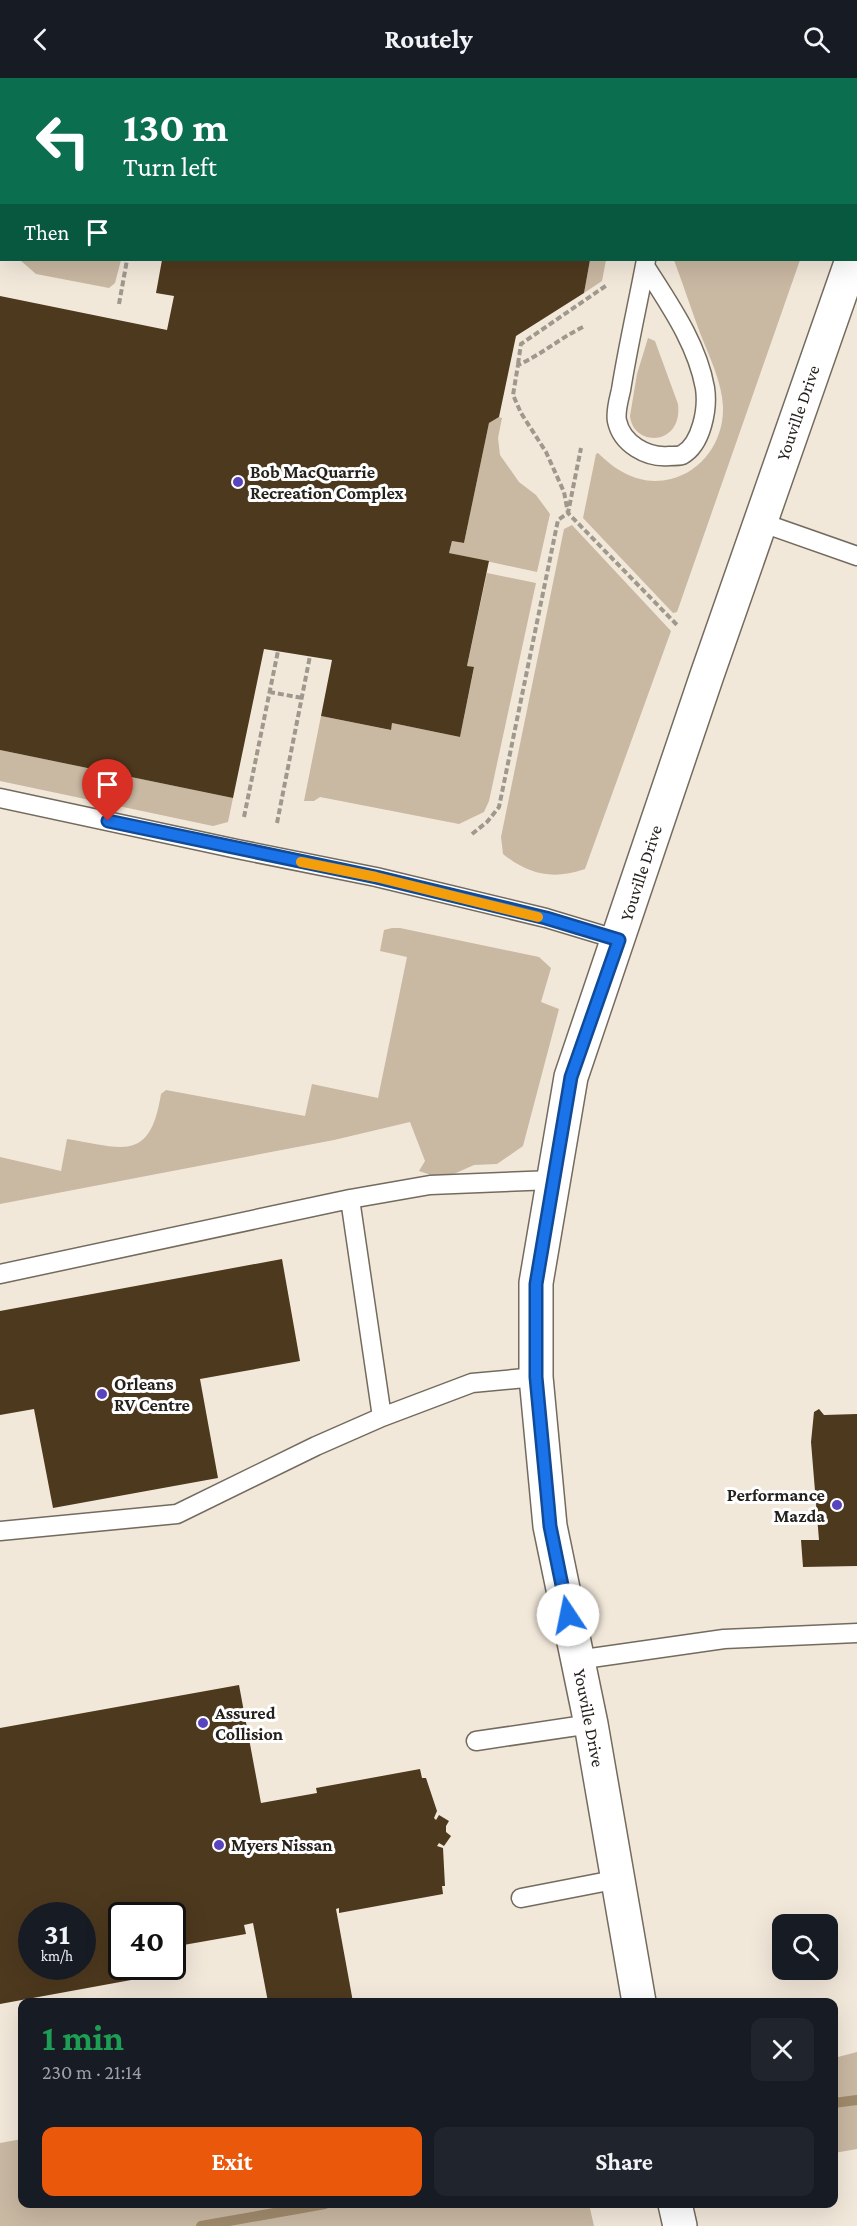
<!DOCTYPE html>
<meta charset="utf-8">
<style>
body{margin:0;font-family:"Crimson Pro",serif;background:#20242c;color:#f1f3f6;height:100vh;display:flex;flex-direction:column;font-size:22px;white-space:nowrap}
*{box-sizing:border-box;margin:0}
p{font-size:20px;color:#9ea1a6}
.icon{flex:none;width:33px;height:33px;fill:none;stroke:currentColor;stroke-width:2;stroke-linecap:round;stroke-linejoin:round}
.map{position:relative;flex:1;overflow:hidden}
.drawer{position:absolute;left:18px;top:1920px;width:820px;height:210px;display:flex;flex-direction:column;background:#171b24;border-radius:12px;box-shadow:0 6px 24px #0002}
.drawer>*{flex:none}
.guide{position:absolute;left:0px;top:0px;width:858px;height:183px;box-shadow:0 6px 24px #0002;background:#0b6e4f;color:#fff;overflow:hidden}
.fabs{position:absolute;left:772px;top:1836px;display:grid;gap:12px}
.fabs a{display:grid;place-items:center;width:66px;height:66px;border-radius:12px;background:#171b24;box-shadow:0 6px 24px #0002;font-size:30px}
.speed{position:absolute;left:18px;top:1824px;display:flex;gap:12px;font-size:30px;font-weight:700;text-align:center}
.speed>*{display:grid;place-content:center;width:78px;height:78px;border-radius:50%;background:#171b24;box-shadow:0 6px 24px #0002;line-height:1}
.speed small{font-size:15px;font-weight:400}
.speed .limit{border:3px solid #111;border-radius:9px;background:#fff;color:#111}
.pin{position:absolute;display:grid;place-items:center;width:51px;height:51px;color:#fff;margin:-62px -26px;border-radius:50% 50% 50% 0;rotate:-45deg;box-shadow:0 0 6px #0007}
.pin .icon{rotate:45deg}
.me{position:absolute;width:66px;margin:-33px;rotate:349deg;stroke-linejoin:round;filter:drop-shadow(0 0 4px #0008)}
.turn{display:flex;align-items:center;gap:21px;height:126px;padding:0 24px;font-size:27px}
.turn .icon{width:78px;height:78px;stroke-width:2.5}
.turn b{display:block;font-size:42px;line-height:51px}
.then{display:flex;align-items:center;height:57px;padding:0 24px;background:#0003;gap:12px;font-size:22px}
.round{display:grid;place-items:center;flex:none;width:63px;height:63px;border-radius:12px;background:#20242c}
.summary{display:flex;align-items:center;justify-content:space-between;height:102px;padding:0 24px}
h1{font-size:36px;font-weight:700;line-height:45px;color:#1e9e55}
.button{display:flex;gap:12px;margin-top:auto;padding:12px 24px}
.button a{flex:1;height:69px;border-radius:12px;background:#ea580c;color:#fff;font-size:24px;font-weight:700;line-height:69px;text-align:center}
.button a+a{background:#20242c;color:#f1f3f6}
header{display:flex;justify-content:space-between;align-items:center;height:78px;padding:0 24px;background:#171b24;font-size:27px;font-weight:700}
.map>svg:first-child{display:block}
</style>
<header><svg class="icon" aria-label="back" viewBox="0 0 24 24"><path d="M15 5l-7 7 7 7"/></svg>Routely<svg class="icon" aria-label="search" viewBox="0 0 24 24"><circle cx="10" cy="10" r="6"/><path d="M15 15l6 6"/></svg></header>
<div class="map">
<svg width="857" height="2148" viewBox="0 0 857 2148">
<rect width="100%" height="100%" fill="#f2e8da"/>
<path fill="#c9b8a2" d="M0,0H110L2,2L0,91Z
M20,182H121L115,205L109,210L36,196Z
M590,182H606L602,203L584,215Z
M674,182H800L677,534L673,535L583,440L596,376L598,375C618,395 642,408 671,401C703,393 724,362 723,329C722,304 709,278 700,255C691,231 683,206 674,182Z
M648,260L655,263L678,326C683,369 633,369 630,338L637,296Z
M499,339L502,340L498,360L500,377L519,404L536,417L550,436L537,494L449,475L452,463L464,465L489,345Z
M572,447L671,553L585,791C553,802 529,797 503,776L501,759L564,451Z
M487,495L536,505L489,723L484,734L459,746L320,719L314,723H304L321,638L390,652L392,645L460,659L474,590L467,588Z
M0,672L233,720L228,744L213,748L0,703Z
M392,850H400L539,879L551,890L541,924L559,931L523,1068L497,1086L474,1087L456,1095L437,1099L419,1093L425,1083L410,1044L334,1062L0,1126V1079L61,1093L67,1061C123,1070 150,1085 161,1016L166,1012L305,1038L312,1006L378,1020L407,879L380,873L384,852Z
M857,1974V2071L834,2075V1980Z
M22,2061V2126H589L594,2148H0V2065Z"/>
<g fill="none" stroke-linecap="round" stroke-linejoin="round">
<path stroke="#a08a6c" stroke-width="10" d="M834,2025L857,2022
M201,2148L325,2126"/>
</g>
<path fill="#4d391e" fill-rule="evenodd" d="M162,182H590L584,215L516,258L499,339L489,345L464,465L452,463L449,475L489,483L467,588L474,589L460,659L392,645L391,652L321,638L332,582L264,571L233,720L0,672V218L167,252L174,218L156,215Z
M282,1181L300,1283L200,1301L218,1400L53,1430L34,1331L0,1337V1233Z
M819,1331L824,1337L857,1336V1488L803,1489L801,1462H819L811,1364L814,1334Z
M239,1607L261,1725L317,1715L316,1710L420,1691L422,1700H426L437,1733L434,1740L436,1742L439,1737L449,1743L446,1748V1754L451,1758L444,1768L439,1765L437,1768L443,1770L445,1808H442L443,1816L339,1835V1830L336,1831L353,1924H268L253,1845L244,1847L246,1856L172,1869V1838H122V1888H151L153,1898L0,1926V1650ZM32,1838H82V1888H32Z"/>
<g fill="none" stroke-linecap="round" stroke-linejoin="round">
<g stroke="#746b5f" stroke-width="21">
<path id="service" d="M444,0L452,2
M160,2L166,0
M812,2L813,0
M856,91H857
M0,117L2,116
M645,188C669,226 697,265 705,310C708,330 702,366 682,377C679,378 673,378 669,378C647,380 622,366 617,343C615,334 619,321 621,312C628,268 638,225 646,182
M760,444L857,478
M0,720L237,771L376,799L546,840L619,862
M350,1121L382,1339
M0,1196L350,1121L430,1107L553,1102
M0,1453L177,1436L316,1368L382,1339L472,1305L536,1299
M577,1582L724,1561L857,1555
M476,1663L591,1646
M521,1820L619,1801"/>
</g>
<g stroke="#746b5f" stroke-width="36">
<path id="tertiary" d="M856,148L857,144
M639,1924L591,1646L550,1448L536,1299V1205L571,999L707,597L852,182
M675,2126L680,2148"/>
</g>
<path stroke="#9f988d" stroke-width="4" stroke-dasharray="6 3" stroke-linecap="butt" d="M119,226L127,182
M583,249C560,260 541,277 518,287L513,317L521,335L546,374L564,414L568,435L678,548
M518,286L521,266L607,207
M269,614L303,620
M244,739L278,573
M277,745L310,578
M472,756L487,744L499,729L558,442L568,435L581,370"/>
<use href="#service" stroke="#fff" stroke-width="18"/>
<use href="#tertiary" stroke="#fff" stroke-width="33"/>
</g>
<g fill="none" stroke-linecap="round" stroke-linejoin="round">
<g stroke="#114b97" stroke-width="15">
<path id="route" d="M108,743L376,799L546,840L619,862L571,999L536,1206V1299L548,1426L550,1448L568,1537"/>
</g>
<use href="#route" stroke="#1a73e8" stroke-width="10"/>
<path stroke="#f59e0b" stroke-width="10" d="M301,784L376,799L538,839"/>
</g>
<g fill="#5844bc" stroke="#fff" stroke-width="2">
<circle cx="238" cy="404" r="6"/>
<circle cx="102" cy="1316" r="6"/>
<circle cx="837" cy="1427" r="6"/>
<circle cx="203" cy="1645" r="6"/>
<circle cx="219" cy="1767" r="6"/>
</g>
<g text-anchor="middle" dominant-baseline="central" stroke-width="6" stroke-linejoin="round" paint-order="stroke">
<g font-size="18" fill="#25211c" stroke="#fff">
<text transform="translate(798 335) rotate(-71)">Youville Drive</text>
<text transform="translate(641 795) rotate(-72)">Youville Drive</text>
<text transform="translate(589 1640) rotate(79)">Youville Drive</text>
</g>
<g font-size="18" font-weight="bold" fill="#25211c" stroke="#fff" text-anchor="start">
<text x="250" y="394">Bob MacQuarrie<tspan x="250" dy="21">Recreation Complex</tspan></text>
<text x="114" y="1306">Orleans<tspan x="114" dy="21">RV Centre</tspan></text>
<text x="825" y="1417" text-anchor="end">Performance<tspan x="825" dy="21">Mazda</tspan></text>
<text x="215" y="1635">Assured<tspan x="215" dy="21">Collision</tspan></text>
<text x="231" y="1767">Myers Nissan</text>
</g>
</g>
</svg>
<div class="fabs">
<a><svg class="icon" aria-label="search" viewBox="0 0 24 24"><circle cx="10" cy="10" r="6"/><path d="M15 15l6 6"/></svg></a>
</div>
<div class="speed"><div>31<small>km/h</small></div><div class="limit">40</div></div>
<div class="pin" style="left:108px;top:743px;background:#d93025"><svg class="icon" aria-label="arrive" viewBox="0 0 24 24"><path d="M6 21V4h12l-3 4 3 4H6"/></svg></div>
<svg class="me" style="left:568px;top:1537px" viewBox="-20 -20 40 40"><circle r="19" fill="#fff"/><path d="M0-13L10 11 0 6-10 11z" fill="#1a73e8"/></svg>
<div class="guide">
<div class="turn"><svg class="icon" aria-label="left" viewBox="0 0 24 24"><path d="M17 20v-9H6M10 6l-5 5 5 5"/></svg><div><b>130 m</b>Turn left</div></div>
<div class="then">Then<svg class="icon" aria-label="arrive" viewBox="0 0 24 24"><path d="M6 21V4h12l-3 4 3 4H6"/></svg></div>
</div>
<section class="drawer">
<div class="summary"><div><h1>1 min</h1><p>230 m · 21:14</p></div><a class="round"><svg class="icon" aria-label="close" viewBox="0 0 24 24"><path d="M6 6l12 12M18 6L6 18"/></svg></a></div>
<div class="button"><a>Exit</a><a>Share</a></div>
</section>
</div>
